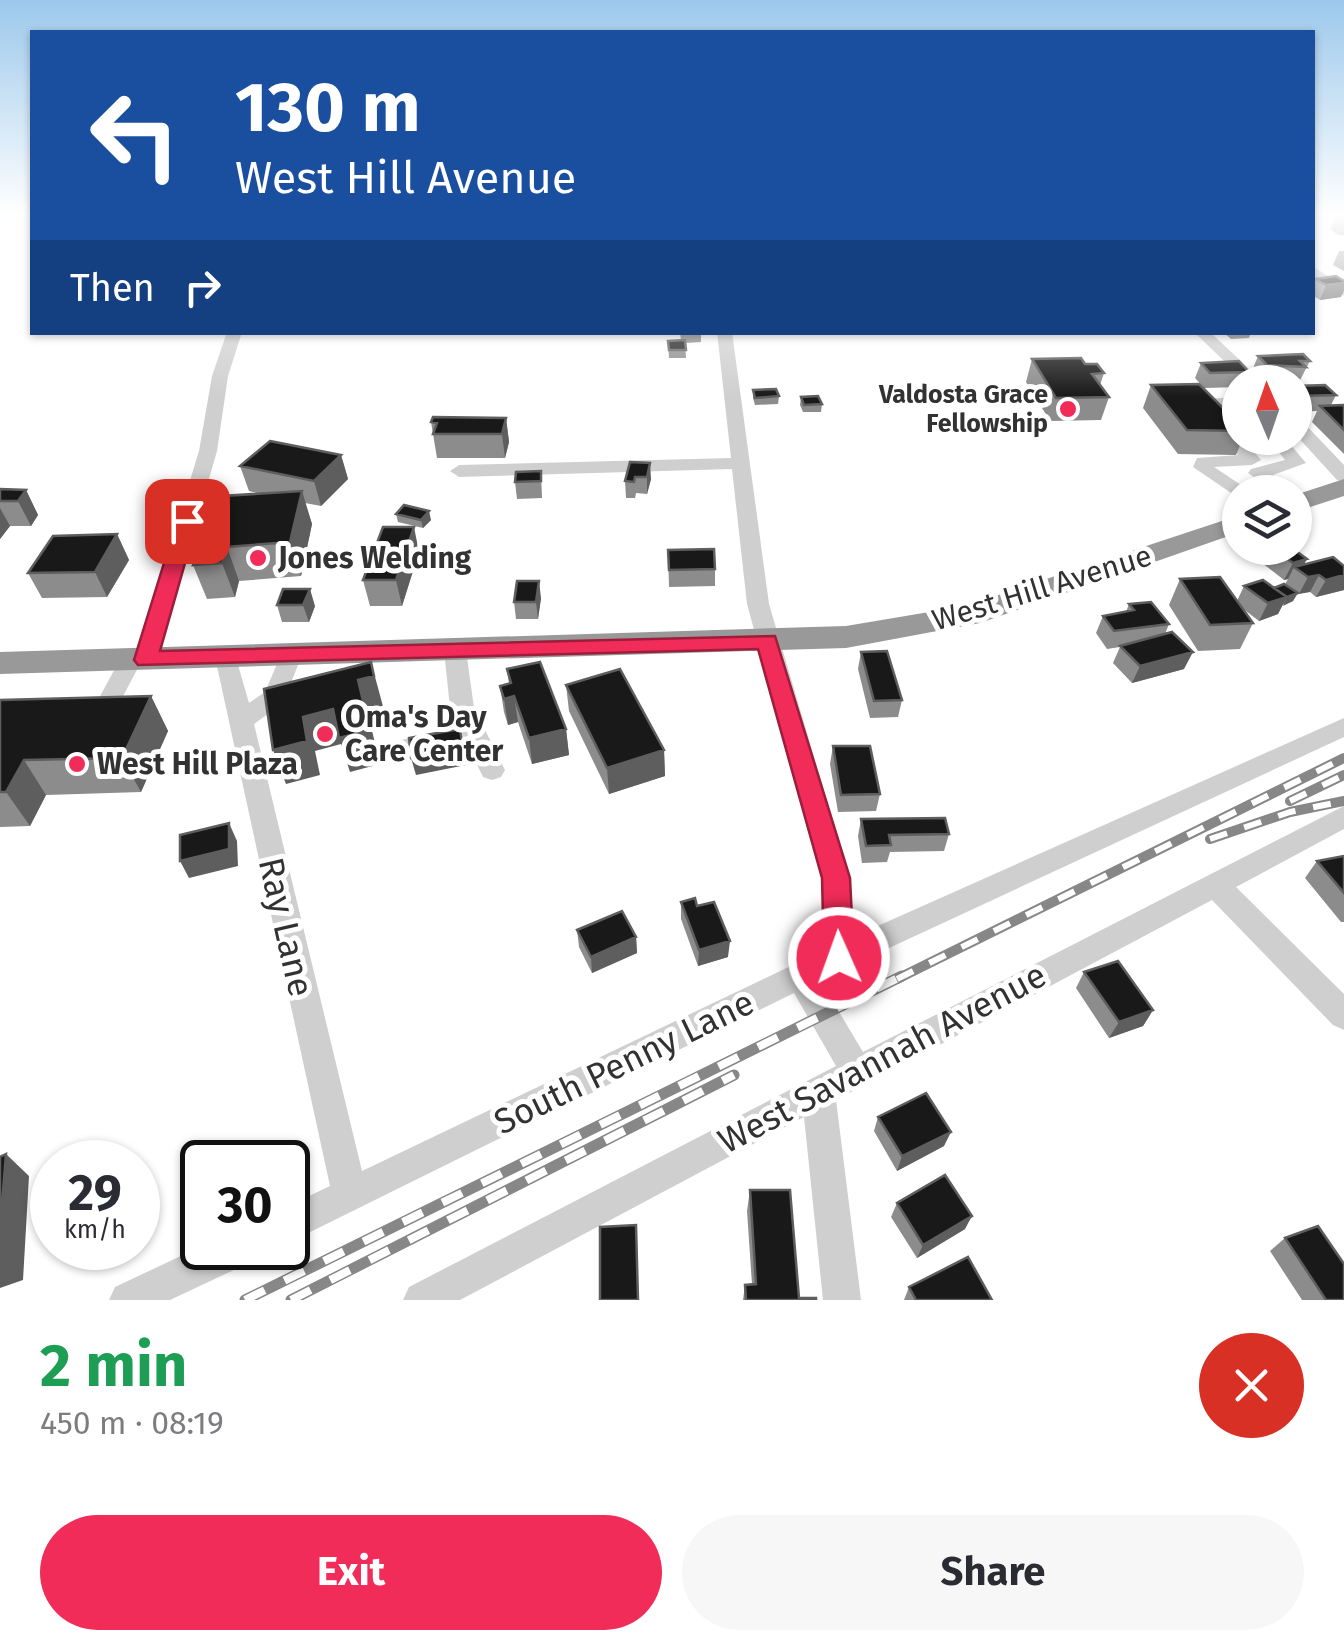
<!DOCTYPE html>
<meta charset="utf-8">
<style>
body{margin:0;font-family:"Fira Sans",sans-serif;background:#f7f7f7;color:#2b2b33;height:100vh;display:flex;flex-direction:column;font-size:38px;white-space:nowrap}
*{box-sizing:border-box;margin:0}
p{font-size:32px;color:#7c7c81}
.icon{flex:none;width:55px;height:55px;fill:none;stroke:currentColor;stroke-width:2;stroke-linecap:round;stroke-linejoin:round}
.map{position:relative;height:1300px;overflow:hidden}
.details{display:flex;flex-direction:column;background:#fff;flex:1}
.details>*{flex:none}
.banner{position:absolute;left:30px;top:30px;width:1285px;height:305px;border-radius:0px;box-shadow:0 2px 8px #0004;background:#1a4fa0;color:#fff;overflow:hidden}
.needle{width:65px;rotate:358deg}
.buttons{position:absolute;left:1222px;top:365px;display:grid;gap:20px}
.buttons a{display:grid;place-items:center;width:90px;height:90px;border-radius:50%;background:#fff;box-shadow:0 2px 8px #0004;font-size:50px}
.speed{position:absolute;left:30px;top:1140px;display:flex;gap:20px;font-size:50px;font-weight:700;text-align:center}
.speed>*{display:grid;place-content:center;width:130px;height:130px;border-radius:50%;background:#fff;box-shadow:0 2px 8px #0004;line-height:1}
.speed small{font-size:25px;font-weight:400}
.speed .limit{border:5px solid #111;border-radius:15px;background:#fff;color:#111}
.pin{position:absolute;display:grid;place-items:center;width:85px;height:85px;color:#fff;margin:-42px;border-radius:20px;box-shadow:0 5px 15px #0006}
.me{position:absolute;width:110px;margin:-55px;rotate:358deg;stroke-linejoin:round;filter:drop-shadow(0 0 8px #0008)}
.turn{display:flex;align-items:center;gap:35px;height:210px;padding:0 40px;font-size:45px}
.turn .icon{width:130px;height:130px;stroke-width:2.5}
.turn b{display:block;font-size:70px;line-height:85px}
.then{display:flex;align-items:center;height:95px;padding:0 40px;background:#0003;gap:20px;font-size:38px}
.round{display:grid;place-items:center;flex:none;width:105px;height:105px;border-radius:52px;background:#f7f7f7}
.overview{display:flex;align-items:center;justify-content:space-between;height:170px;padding:0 40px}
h1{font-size:60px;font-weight:700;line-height:75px;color:#1e9e55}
.cta{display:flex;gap:20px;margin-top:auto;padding:20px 40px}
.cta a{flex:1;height:115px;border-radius:60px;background:#f12c59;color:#fff;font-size:40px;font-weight:700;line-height:115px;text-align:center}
.cta a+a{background:#f7f7f7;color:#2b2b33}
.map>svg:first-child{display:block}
</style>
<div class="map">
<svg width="1344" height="1300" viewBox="0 0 1344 1300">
<rect width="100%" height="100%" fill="#fff"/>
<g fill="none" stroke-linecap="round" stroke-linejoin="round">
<path fill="#cfcfcf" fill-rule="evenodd" d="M1333,214H1344V222Z
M1312,266L1344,286V296L1312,277Z
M227,332H242L228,376L217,451L157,660L154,666H139L113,715H97L93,709L123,654H137L199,451L212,376Z
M717,332H732L769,604L850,879L853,937L1344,718V737L820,980L863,1052L1344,806V829L1236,887L1344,994V1030L1333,1025L1212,900L836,1100L861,1300H823L804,1117L460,1300H403L409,1287L836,1066L794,993L288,1243V1206L330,1186L215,657L218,651H234L249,703L265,692L283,650L291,647L302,655L283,703L254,724L362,1171L824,950L822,879L747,604L732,469L459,477L450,471L459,465L731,458Z
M1194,332H1210L1263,382H1246Z
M1240,397V407L1217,408L1261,460L1252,465L1214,467L1247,489L1249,492H1240V499L1193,467L1197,458L1238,455L1196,404L1204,399Z
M1295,419L1301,420L1344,465V482L1337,480L1295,434Z
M1268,438H1285L1306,463L1273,475L1297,492L1295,495V492H1276L1248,473L1251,469L1285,460Z
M455,642L466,650L474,708L505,770L501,777L492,780L483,777L450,708L444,650Z
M440,731L449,734L452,740L449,746L402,758L393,756L390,749L393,742Z
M202,1246L258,1248L253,1261L170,1300H109L115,1287Z"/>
<path fill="#999" fill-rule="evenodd" d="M1344,479V496L1295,512V495Z
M1240,515V532L980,623L846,648L0,674V652L846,626L965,606Z"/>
<g stroke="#878787" stroke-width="10">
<path id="rail-far1" d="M1290,801L1344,775
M1210,839L1290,812L1344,801
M897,979L1344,758"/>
</g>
<g stroke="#878787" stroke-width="11">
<path id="rail" d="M245,1300L902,976
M291,1300L734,1075"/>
</g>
<use href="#rail-far1" stroke="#fff" stroke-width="6" stroke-dasharray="18" stroke-linecap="butt"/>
<use href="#rail" stroke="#fff" stroke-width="8" stroke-dasharray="22" stroke-linecap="butt"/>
</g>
<path fill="#8c8c8c" d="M1344,215V235H1338L1330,229L1335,216Z
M1339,251H1344V271L1333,265Z
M1336,276L1341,297L1320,300L1312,295V284L1315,279Z
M680,332H701V342L685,343L686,358H669L668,341H681Z
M1223,332H1251L1249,338L1231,339Z
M1258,356L1310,361L1299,382L1260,380L1252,371Z
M1032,359L1085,364L1104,373L1100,385L1109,397L1101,420L1050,421L1026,382Z
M1201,363L1249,372L1244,382H1240V387L1204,388L1195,378Z
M1151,385L1240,425V438H1243L1236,455L1178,454L1143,408Z
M1295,386L1336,395L1331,405H1344V454L1312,422L1317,411L1295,412Z
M753,390L779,396L778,404L755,405L753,398Z
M801,397L822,404L821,412H803L800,405Z
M506,418L509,442L505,458H437L431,422Z
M341,455L348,479L321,506L305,503L312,524L301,576L239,581L235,597L207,599L193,565L201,543L196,531L205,516L203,508L261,494L249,491L240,466Z
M630,462L651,479L647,494L636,493L635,498H626L625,481Z
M541,471L542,498L517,499L515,482Z
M0,489L26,490L38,515L31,526H10L0,539Z
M396,514L431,520L423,528L398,522Z
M117,534L129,560L107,597L42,598L28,573Z
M1263,548H1292L1304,564L1344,590L1316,597L1310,592L1297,593L1293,601L1282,605L1278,614L1259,621L1242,608L1253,623L1240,649L1198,651L1169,605L1180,579L1237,601L1244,586L1293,590L1285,584L1288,579L1284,580L1257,559Z
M668,550L715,569V586L669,587Z
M419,552L402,606H370L363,580Z
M283,589L315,606L309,622H282L277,605Z
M541,598L538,619H516L514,602Z
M1129,604L1169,624L1165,634L1184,669L1132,683L1113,663L1120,647L1107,649L1096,633L1103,616L1126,612Z
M861,652L902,700L898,717L870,718L858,669Z
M507,669L566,729L569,755L532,764L518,722L508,725L504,712L500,686L509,684Z
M566,685L664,750L665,776L609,794L569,711Z
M151,696L168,731L141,792L46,795L30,826L0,827V700Z
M833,746L880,794L876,811L838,812L830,764Z
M861,819L949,834L944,851L890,852L887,862L862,863L858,836Z
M1344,855V922H1341L1305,878L1317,861Z
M681,902L697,906L728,957L698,966L681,919Z
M577,930L636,937L637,953L592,973L579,947Z
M1084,972L1153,1010L1143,1026L1109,1038L1076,988Z
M878,1117L944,1146L897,1171L874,1131Z
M750,1190L799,1298L816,1300H743L745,1285L752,1284L747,1211Z
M897,1203L965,1229L917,1258L891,1217Z
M1285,1238L1344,1300H1302L1270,1251Z
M909,1287L992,1300H904Z"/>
<path fill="#5e5e5e" d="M1344,283V291L1341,297L1320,300L1326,285Z
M506,418L509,442L505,458L502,434Z
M341,455L348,479L321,506L314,481Z
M650,463L651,479L647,494V477Z
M26,490L38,515L31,526L18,501Z
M302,491L312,524L301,576L290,542Z
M0,508L10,526L0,539Z
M429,511L431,520L423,528L421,520Z
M414,527L419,552L402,606L396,580Z
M117,534L129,560L107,597L95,572Z
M227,547L239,581L235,597L222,563Z
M1307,559L1300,572L1294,567L1288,579L1284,580L1293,563Z
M1319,575L1310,592L1299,594L1308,577Z
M1344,575V590L1316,597L1326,580Z
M539,581L541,598L538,619L536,602Z
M310,589L315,606L309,622L303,605Z
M1298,593L1293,601L1283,606L1287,597Z
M1287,597L1278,614L1259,621L1268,603Z
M1193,652L1184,669L1132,683L1140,666Z
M371,662L384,710L368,714L380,764L350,772L341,744L315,751L320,775L286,784L273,750L303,717L333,709Z
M151,696L168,731L141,792L122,758Z
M514,696L518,722L508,725L504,699Z
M460,729L466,765L416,775L411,758Z
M566,729L569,755L532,764L529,738Z
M664,750L665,776L609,794L607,768Z
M24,760L46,795L30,826L6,792Z
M229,823L237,841L238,866L189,878L180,861Z
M636,937L637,953L592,973L591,957Z
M730,941L728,957L698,966L699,950Z
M1153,1010L1143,1026L1109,1038L1119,1022Z
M951,1132L944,1146L897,1171L902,1156Z
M6,1154L29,1176L23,1280L0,1288V1229Z
M972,1216L965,1229L917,1258L923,1245Z"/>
<path fill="#191919" stroke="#5e5e5e" stroke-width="2.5" d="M1336,276L1344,281V283L1326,285L1315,279Z
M685,340L686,350H669L668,341Z
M1303,354L1310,361H1300L1306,367L1267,365L1258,356Z
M1081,358L1085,364H1097L1104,373L1092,374L1109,397L1056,398L1032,359Z
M1239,361L1249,372L1210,373L1201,363Z
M1199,384L1240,425V431L1187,430L1151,385Z
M1325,385L1336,395L1299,396L1295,392V386Z
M776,389L779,396L755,398L753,390Z
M818,396L822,404L804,405L801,397Z
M1344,405V430L1320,406Z
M433,417L506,418L502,434H433L437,423L431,422Z
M270,441L341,455L314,481L240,466Z
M630,462L650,463L647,477H635L634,482L625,481Z
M541,471V481L515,482L516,472Z
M0,489L26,490L18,501H0Z
M302,491L290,542L227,547L222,563L193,565L205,530L196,531L211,508H203L206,497Z
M404,505L429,511L421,520L396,514Z
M383,527H414L396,580H363Z
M117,534L95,572L28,573L53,536Z
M1273,548H1292L1307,559L1293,563Z
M714,549L715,569L669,570L668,550Z
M1333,557L1344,566V575L1326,580L1319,575L1308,577L1294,567Z
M1220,577L1253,623L1210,625L1180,579Z
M1263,580L1287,597L1268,603L1244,586Z
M517,581H539L536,602H514Z
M1284,584L1298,593L1287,597L1274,588Z
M283,589H310L303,605H277Z
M1151,602L1169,624L1114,631L1103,616L1134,610L1129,604Z
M1172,632L1193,652L1140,666L1120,646Z
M887,651L902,700L874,701L861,652Z
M371,662L374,676L358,680L370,730L339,738L333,709L303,717L307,741L273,750L264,689Z
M540,662L566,729L529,738L514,696L504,699L500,686L511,683L507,669Z
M620,669L664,750L607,768L566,685Z
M151,696L122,758L24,760L6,792H0V700Z
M460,729L463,748L411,758L409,738Z
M833,746H870L880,794L841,795Z
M945,818L949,834L889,835L891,845L866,846L861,819Z
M229,823V849L180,861V835Z
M1344,856V893L1317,861Z
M695,898L697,906L714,902L730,941L699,950L681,902Z
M622,911L636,937L591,957L577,930Z
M1118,961L1153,1010L1119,1022L1084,972Z
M926,1093L951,1132L902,1156L878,1117Z
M6,1154L0,1229V1157Z
M945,1175L972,1216L923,1245L897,1203Z
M750,1190H790L799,1298H816V1300H746L745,1285L756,1284Z
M636,1225L638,1300H600V1227Z
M1318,1226L1344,1264V1300H1326L1285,1238Z
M968,1257L992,1300H916L909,1287Z"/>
<linearGradient id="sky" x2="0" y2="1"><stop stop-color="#9cc8eb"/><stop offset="0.54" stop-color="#fff"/><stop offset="1" stop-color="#fff" stop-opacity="0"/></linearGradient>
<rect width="1344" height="397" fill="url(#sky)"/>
<path fill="#f12c59" stroke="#9d1d3a" stroke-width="2.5" d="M187,515L197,521L160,651L775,636L850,878L854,958L849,968L839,972L828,968L824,958L822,878L758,649L138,665L134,660L177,521Z"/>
<g fill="#f12c59" stroke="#fff" stroke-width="4">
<circle cx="1068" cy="409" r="10"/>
<circle cx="258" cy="558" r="10"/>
<circle cx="325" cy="734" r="10"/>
<circle cx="77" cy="764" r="10"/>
</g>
<g text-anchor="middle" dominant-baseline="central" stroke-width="10" stroke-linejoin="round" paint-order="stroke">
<g font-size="25" font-weight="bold" fill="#323232" stroke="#fff" text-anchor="end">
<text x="1048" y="395">Valdosta Grace<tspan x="1048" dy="29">Fellowship</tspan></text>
</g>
<g font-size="30" font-weight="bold" fill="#323232" stroke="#fff" text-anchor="start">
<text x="278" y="558">Jones Welding</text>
<text x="345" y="717">Oma's Day<tspan x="345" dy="34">Care Center</tspan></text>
<text x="97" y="764">West Hill Plaza</text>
</g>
<g font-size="30" fill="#323232" stroke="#fff">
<text transform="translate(1042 588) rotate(-17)">West Hill Avenue</text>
</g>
<g font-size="35" fill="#323232" stroke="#fff">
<text transform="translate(286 927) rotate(77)">Ray Lane</text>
<text transform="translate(882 1058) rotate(-28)">West Savannah Avenue</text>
<text transform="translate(624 1062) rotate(-26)">South Penny Lane</text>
</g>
</g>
</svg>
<div class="buttons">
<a><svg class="needle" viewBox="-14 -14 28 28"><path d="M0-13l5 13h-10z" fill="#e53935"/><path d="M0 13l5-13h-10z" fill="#7c7c81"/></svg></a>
<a><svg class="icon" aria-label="layers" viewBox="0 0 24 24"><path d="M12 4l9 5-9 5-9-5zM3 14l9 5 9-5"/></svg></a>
</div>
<div class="speed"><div>29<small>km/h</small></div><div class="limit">30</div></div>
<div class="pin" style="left:187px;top:521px;background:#d93025"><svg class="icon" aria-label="arrive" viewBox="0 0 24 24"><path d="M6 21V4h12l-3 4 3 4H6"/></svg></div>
<svg class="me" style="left:839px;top:958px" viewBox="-20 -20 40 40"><circle r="17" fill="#f12c59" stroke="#fff" stroke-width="3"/><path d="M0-11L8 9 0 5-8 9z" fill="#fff"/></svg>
<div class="banner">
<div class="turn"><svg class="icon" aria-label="left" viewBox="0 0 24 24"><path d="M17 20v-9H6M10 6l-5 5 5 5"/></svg><div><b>130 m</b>West Hill Avenue</div></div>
<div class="then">Then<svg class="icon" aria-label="right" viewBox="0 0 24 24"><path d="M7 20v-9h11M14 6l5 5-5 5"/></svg></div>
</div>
</div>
<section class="details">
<div class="overview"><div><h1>2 min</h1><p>450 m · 08:19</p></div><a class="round" style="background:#d93025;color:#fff"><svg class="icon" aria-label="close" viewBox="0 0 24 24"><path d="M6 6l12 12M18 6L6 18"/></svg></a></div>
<div class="cta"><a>Exit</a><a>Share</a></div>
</section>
